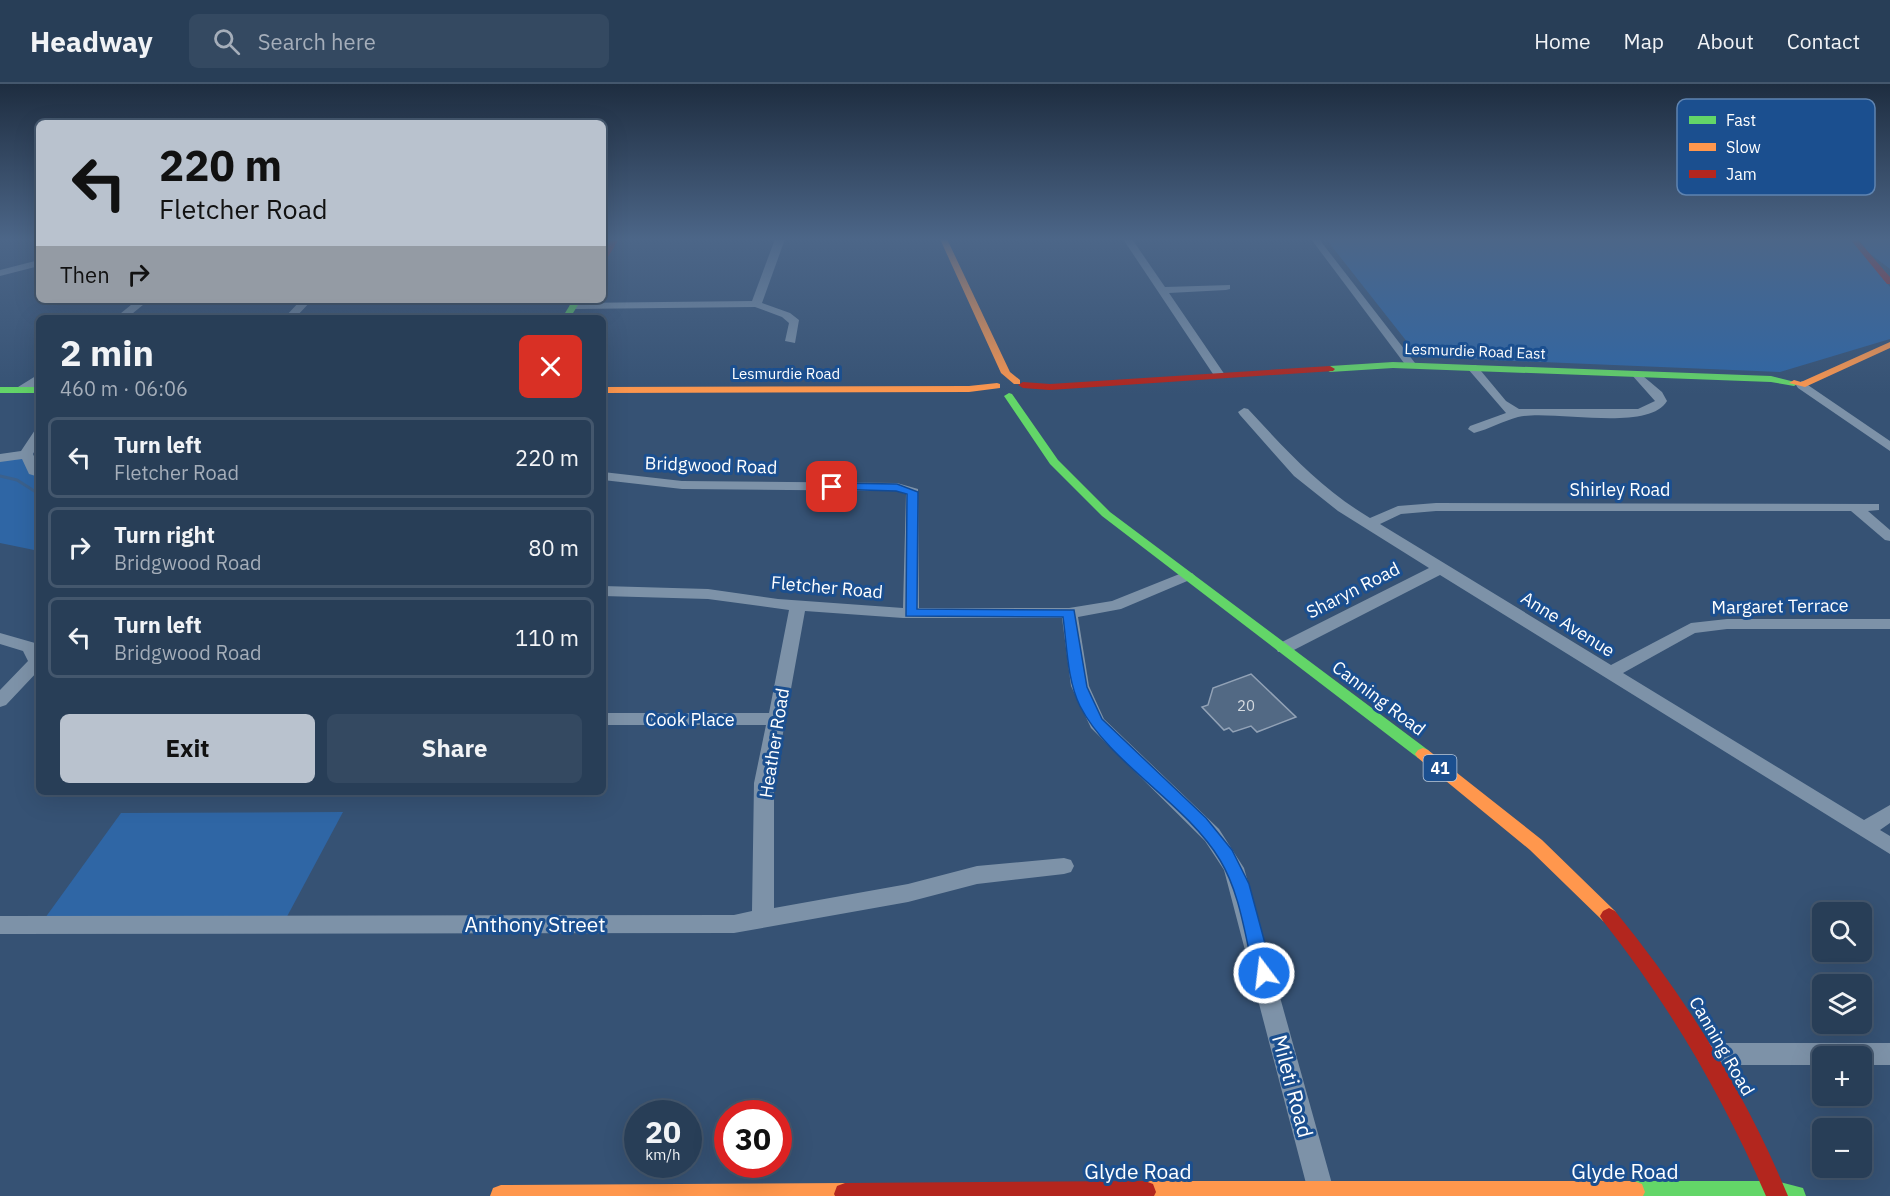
<!DOCTYPE html>
<meta charset="utf-8">
<style>
body{margin:0;font-family:"IBM Plex Sans",sans-serif;background:#344961;color:#f1f3f6;height:100vh;display:flex;flex-direction:column;font-size:22px;white-space:nowrap}
*{box-sizing:border-box;margin:0}
p{font-size:20px;color:#a5aeba}
.icon{flex:none;width:33px;height:33px;fill:none;stroke:currentColor;stroke-width:2;stroke-linecap:round;stroke-linejoin:round}
.map{position:relative;flex:1;overflow:hidden}
.sheet{position:absolute;left:36px;top:231px;width:570px;height:480px;display:flex;flex-direction:column;background:#283e57;border-radius:9px;box-shadow:0 6px 24px #0002,0 0 0 2px #44576d}
.sheet>*{flex:none}
.banner{position:absolute;left:36px;top:36px;width:570px;height:183px;border-radius:9px;box-shadow:0 6px 24px #0002,0 0 0 2px #44576d;background:#b9c2ce;color:#111;overflow:hidden}
.controls{position:absolute;left:1812px;top:818px;display:grid;gap:12px}
.controls a{display:grid;place-items:center;width:60px;height:60px;border-radius:9px;background:#283e57;box-shadow:0 6px 24px #0002,0 0 0 2px #44576d;font-size:30px}
.speed{position:absolute;left:624px;top:1016px;display:flex;gap:12px;font-size:30px;font-weight:700;text-align:center}
.speed>*{display:grid;place-content:center;width:78px;height:78px;border-radius:50%;background:#283e57;box-shadow:0 6px 24px #0002,0 0 0 2px #44576d;line-height:1}
.speed small{font-size:15px;font-weight:400}
.speed .limit{border:9px solid #d22;background:#fff;color:#111}
.pin{position:absolute;display:grid;place-items:center;width:51px;height:51px;color:#fff;margin:-26px;border-radius:12px;box-shadow:0 3px 9px #0006}
.me{position:absolute;width:66px;margin:-33px;rotate:345deg;stroke-linejoin:round;filter:drop-shadow(0 0 4px #0008)}
.turn{display:flex;align-items:center;gap:21px;height:126px;padding:0 24px;font-size:27px}
.turn .icon{width:78px;height:78px;stroke-width:2.5}
.turn b{display:block;font-size:42px;line-height:51px}
.then{display:flex;align-items:center;height:57px;padding:0 24px;background:#0003;gap:12px;font-size:22px}
.round{display:grid;place-items:center;flex:none;width:63px;height:63px;border-radius:9px;background:#344961}
.head{display:flex;align-items:center;justify-content:space-between;height:102px;padding:0 24px}
h1{font-size:36px;font-weight:700;line-height:45px}
.primary-button{display:flex;gap:12px;margin-top:auto;padding:12px 24px}
.primary-button a{flex:1;height:69px;border-radius:9px;background:#b9c2ce;color:#111;font-size:24px;font-weight:700;line-height:69px;text-align:center}
.primary-button a+a{background:#344961;color:#f1f3f6}
ul{padding:0;list-style:none}
li{display:flex;align-items:center;gap:18px;height:81px;margin:0 12px 9px;padding:0 12px;border:3px solid #44576d;border-radius:9px}
li div{flex:1}
li b{display:block;font-size:22px}
li em{font-style:normal}
header{display:flex;align-items:center;gap:36px;box-sizing:border-box;height:84px;padding:0 30px;background:#283e57;border-bottom:2px solid #44576d}
header strong{font-size:28px}
nav{display:flex;gap:33px;margin-inline-start:auto;font-size:21px}
.search{width:420px;height:54px;background:#344961;display:flex;align-items:center;gap:15px;box-sizing:border-box;padding:0 21px;border-radius:9px;color:#a5aeba;font-size:22px}
.map>svg:first-child{display:block}
</style>
<header>
<strong>Headway</strong>
<div class="search"><svg class="icon" aria-label="search" viewBox="0 0 24 24"><circle cx="10" cy="10" r="6"/><path d="M15 15l6 6"/></svg>Search here</div>
<nav><a>Home</a><a>Map</a><a>About</a><a>Contact</a></nav>
</header>
<div class="map">
<svg width="1890" height="1112" viewBox="0 0 1890 1112">
<rect width="100%" height="100%" fill="#365274"/>
<path fill="#2f66a5" d="M1326,155H1852L1890,203V255L1780,288L1419,273Z
M1859,155H1890V185L1868,168Z
M26,370L39,389V467L0,459V374Z
M343,728L283,840L40,841L121,729Z"/>
<g fill="none" stroke-linecap="round" stroke-linejoin="round">
<path stroke="#3b618d" stroke-width="3" d="M0,392L17,396L39,410"/>
</g>
<path fill="#526984" stroke="#92a2b6" stroke-width="1.5" d="M1251,590L1296,633L1257,648L1251,642L1233,648L1229,644L1224,646L1202,623L1208,621L1213,604Z"/>
<g fill="none" stroke-linecap="round" stroke-linejoin="round">
<path fill="#7d92a8" fill-rule="evenodd" d="M775,155H785L762,219L790,229L799,236L795,259L785,257L789,239L782,233L755,223L574,225L569,222L574,219L752,217Z
M1123,155H1132L1165,203L1230,201V205L1226,206L1169,209L1225,291L1223,293H1215Z
M1311,155H1319L1415,279V283H1407Z
M39,176V182L0,192V186Z
M137,216H149L127,234H115Z
M301,216H312L295,234H284Z
M1468,281H1476L1506,317L1519,325H1638L1655,317L1631,290L1637,287L1662,308L1667,317C1648,349 1552,325 1518,333C1503,337 1489,345 1474,349L1468,345L1470,342L1506,329L1468,285Z
M39,290V299L26,309H18V303Z
M1802,297L1890,357V367L1798,304L1796,301Z
M1244,324L1248,325C1287,367 1320,404 1370,434L1398,422L1436,419L1879,420V426L1868,427L1890,446V457L1885,456L1851,427H1436L1401,430L1380,440L1611,581L1691,539L1727,535H1890V545H1727L1695,549L1623,589L1864,736L1890,721V739L1880,746L1890,752V770L1440,491L1290,568H1278L1276,564L1278,560L1429,484L1338,427L1294,392L1240,331L1238,328Z
M39,345V359L33,370L39,383V393L29,390L22,375L0,378V370L21,367L35,346Z
M603,388L682,397L897,399L918,405L919,524H1069L1112,517L1182,489H1192L1195,492L1192,495L1121,525L1078,533L1089,602L1104,635L1219,745L1244,784L1334,1107L1332,1112H1310L1308,1107L1224,786L1205,757L1091,644L1071,602L1062,534H903L805,527L774,699V824L908,800L977,782L1064,774L1071,776L1074,782L1071,788L1064,790L977,800L908,818L734,849L0,850V832L734,831L752,827L754,699L766,641H603V629H769L789,526L708,515L603,512V502L708,505L778,515L903,524L906,410L896,407L682,405L603,396Z
M0,549L35,559L39,566V586L6,621L0,623V606L28,577L23,567L0,560Z
M1708,959H1890V981H1862V972H1822V981H1708L1699,978L1696,970L1699,962Z"/>
<path fill="#63d668" fill-rule="evenodd" d="M573,216H581L570,234H562Z
M1393,278L1771,292L1799,299L1794,302L1771,298L1393,284L1330,288L1325,285L1330,282Z
M0,303H39V309H0Z
M1009,309L1012,310L1058,376L1110,428L1428,666L1431,670L1428,674H1418L1102,432L1050,380L1004,312Z
M1634,1097H1776L1803,1104L1806,1112H1625L1623,1108L1626,1100Z"/>
<path fill="#ff974d" fill-rule="evenodd" d="M940,155H947L1010,288L1020,296V300H1014L1001,289Z
M1890,258V264L1805,303L1789,299L1794,296L1801,298Z
M997,299L1000,300V304L969,308L603,309V303L969,302Z
M1423,664L1428,666L1542,756L1615,827L1618,832L1615,837L1609,840L1603,837L1530,766L1418,674L1415,670L1418,666Z
M1145,1097H1634L1642,1100L1645,1108L1643,1112H1136L1134,1108L1137,1100Z
M845,1099L853,1102L855,1112H490L493,1104L501,1101Z"/>
<path fill="#b3261e" fill-rule="evenodd" d="M612,155H619L606,176H603V168Z
M1850,155H1857L1890,193V200H1887Z
M1330,282L1335,285L1333,287L1050,306L1023,304L1018,301L1023,298L1050,300Z
M1609,824L1615,827C1686,914 1745,1008 1788,1112H1766C1723,1013 1670,922 1603,837L1600,832L1603,827Z
M1145,1097L1153,1100L1156,1108L1154,1112H835L834,1110L837,1102L845,1099Z"/>
</g>
<linearGradient id="sky" x2="0" y2="1"><stop stop-color="#1e2d40"/><stop offset="0.5" stop-color="#4c6688"/><stop offset="1" stop-color="#4c6688" stop-opacity="0"/></linearGradient>
<rect width="1890" height="310" fill="url(#sky)"/>
<path fill="#1a73e8" stroke="#114b97" stroke-width="1.5" d="M832,399L897,400L918,408L917,525L1074,526L1087,603L1102,635L1206,734L1232,766L1249,800L1273,889L1270,895L1264,897L1257,895L1254,889C1245,852 1240,809 1220,776C1186,719 1109,679 1080,622C1067,596 1067,561 1063,533L906,532L907,410L896,407L828,405L826,403Z"/>
<g text-anchor="middle" dominant-baseline="central" stroke-width="6" stroke-linejoin="round" paint-order="stroke">
<g font-size="15" fill="#fff" stroke="#1b4f8f">
<text transform="translate(1475 267) rotate(2)">Lesmurdie Road East</text>
<text x="786" y="289">Lesmurdie Road</text>
</g>
<g font-size="15" fill="#d4dae0">
<text x="1246" y="621">20</text>
</g>
<rect fill="#1b4f8f" stroke="#bbcadd" stroke-width="1.5" x="1423.5" y="671" width="33" height="26" rx="4.5"/>
<g font-size="16" font-weight="bold" fill="#fff">
<text x="1440" y="684">41</text>
</g>
<g font-size="18" fill="#fff" stroke="#1b4f8f">
<text transform="translate(711 381) rotate(2)">Bridgwood Road</text>
<text x="1620" y="405">Shirley Road</text>
<text transform="translate(827 503) rotate(5)">Fletcher Road</text>
<text transform="translate(1353 506) rotate(-27)">Sharyn Road</text>
<text transform="translate(1780 522) rotate(-1)">Margaret Terrace</text>
<text transform="translate(1568 540) rotate(32)">Anne Avenue</text>
<text transform="translate(1379 614) rotate(37)">Canning Road</text>
<text x="690" y="635">Cook Place</text>
<text transform="translate(774 659) rotate(-81)">Heather Road</text>
<text transform="translate(1722 962) rotate(60)">Canning Road</text>
</g>
<g font-size="21" fill="#fff" stroke="#1b4f8f">
<text x="535" y="840">Anthony Street</text>
<text transform="translate(1293 1002) rotate(75)">Mileti Road</text>
<text x="1138" y="1087">Glyde Road</text>
<text x="1625" y="1087">Glyde Road</text>
</g>
</g>
<rect x="1677" y="15" width="198" height="96" rx="9" fill="#1b4f8f" stroke="#5f84b1" stroke-width="1.5"/>
<rect x="1689" y="32" width="27" height="8" fill="#63d668"/>
<rect x="1689" y="59" width="27" height="8" fill="#ff974d"/>
<rect x="1689" y="86" width="27" height="8" fill="#b3261e"/>
<g font-size="16" fill="#fff">
<text x="1726" y="42">Fast</text>
<text x="1726" y="69">Slow</text>
<text x="1726" y="96">Jam</text>
</g>
</svg>
<div class="controls">
<a><svg class="icon" aria-label="search" viewBox="0 0 24 24"><circle cx="10" cy="10" r="6"/><path d="M15 15l6 6"/></svg></a>
<a><svg class="icon" aria-label="layers" viewBox="0 0 24 24"><path d="M12 4l9 5-9 5-9-5zM3 14l9 5 9-5"/></svg></a>
<a>+</a>
<a>−</a>
</div>
<div class="speed"><div>20<small>km/h</small></div><div class="limit">30</div></div>
<div class="pin" style="left:832px;top:403px;background:#d93025"><svg class="icon" aria-label="arrive" viewBox="0 0 24 24"><path d="M6 21V4h12l-3 4 3 4H6"/></svg></div>
<svg class="me" style="left:1264px;top:889px" viewBox="-20 -20 40 40"><circle r="17" fill="#1a73e8" stroke="#fff" stroke-width="3"/><path d="M0-11L8 9 0 5-8 9z" fill="#fff"/></svg>
<div class="banner">
<div class="turn"><svg class="icon" aria-label="left" viewBox="0 0 24 24"><path d="M17 20v-9H6M10 6l-5 5 5 5"/></svg><div><b>220 m</b>Fletcher Road</div></div>
<div class="then">Then<svg class="icon" aria-label="right" viewBox="0 0 24 24"><path d="M7 20v-9h11M14 6l5 5-5 5"/></svg></div>
</div>
<section class="sheet">
<div class="head"><div><h1>2 min</h1><p>460 m · 06:06</p></div><a class="round" style="background:#d93025;color:#fff"><svg class="icon" aria-label="close" viewBox="0 0 24 24"><path d="M6 6l12 12M18 6L6 18"/></svg></a></div>
<ul>
<li><svg class="icon" aria-label="left" viewBox="0 0 24 24"><path d="M17 20v-9H6M10 6l-5 5 5 5"/></svg><div><b>Turn left</b><p>Fletcher Road</p></div><em>220 m</em></li>
<li><svg class="icon" aria-label="right" viewBox="0 0 24 24"><path d="M7 20v-9h11M14 6l5 5-5 5"/></svg><div><b>Turn right</b><p>Bridgwood Road</p></div><em>80 m</em></li>
<li><svg class="icon" aria-label="left" viewBox="0 0 24 24"><path d="M17 20v-9H6M10 6l-5 5 5 5"/></svg><div><b>Turn left</b><p>Bridgwood Road</p></div><em>110 m</em></li>
</ul>
<div class="primary-button"><a>Exit</a><a>Share</a></div>
</section>
</div>
